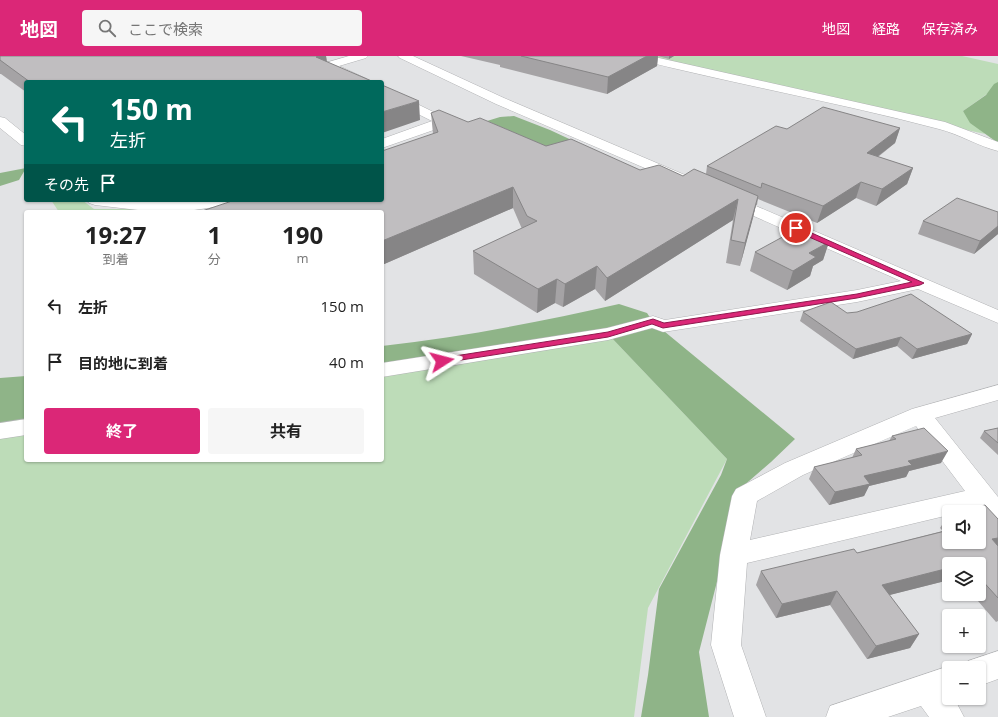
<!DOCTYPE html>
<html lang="ja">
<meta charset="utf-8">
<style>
body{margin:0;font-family:"Open Sans","Noto Sans JP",sans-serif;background:#f6f6f6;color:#222;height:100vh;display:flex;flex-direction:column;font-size:15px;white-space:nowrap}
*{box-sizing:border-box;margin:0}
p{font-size:13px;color:#767676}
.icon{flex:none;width:22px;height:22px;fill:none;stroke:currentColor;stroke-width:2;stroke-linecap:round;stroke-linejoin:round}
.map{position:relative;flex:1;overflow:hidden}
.drawer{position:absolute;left:24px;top:154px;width:360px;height:252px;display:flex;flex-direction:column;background:#fff;border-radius:4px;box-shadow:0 1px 3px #0004}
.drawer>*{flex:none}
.banner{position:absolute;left:24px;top:24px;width:360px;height:122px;border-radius:4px;box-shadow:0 1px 3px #0004;background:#00695c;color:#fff;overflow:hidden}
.buttons{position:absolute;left:942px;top:449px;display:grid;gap:8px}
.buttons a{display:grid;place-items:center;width:44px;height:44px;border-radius:4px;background:#fff;box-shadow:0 1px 3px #0004;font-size:20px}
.pin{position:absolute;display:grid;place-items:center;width:34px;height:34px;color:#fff;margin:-17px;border:2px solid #fff;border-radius:50%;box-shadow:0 1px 4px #0007}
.me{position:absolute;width:44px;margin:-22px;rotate:81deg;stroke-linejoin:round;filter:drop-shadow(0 0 3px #0008)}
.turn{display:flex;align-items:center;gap:14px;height:84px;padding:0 20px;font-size:18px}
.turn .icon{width:52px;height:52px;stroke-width:2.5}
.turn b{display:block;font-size:28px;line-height:34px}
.then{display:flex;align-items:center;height:38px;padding:0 20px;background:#0003;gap:8px;font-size:15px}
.eta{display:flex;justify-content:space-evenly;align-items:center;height:68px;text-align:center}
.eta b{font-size:24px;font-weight:700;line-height:28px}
.primary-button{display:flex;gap:8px;margin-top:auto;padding:8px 20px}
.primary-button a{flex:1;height:46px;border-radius:4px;background:#db2777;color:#fff;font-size:16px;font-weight:700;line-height:46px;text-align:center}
.primary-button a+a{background:#f6f6f6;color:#222}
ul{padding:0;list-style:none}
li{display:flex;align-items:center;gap:12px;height:56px;padding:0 20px}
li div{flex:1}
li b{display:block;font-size:15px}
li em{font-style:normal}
header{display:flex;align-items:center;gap:24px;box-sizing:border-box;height:56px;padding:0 20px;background:#db2777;color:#fff}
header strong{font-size:19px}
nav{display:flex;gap:22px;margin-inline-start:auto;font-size:14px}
.search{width:280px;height:36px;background:#f6f6f6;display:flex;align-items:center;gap:10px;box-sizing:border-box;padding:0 14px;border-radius:4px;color:#767676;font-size:15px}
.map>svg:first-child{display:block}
</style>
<header>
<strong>地図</strong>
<div class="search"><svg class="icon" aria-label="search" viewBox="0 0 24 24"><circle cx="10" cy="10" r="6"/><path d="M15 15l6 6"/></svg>ここで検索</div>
<nav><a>地図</a><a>経路</a><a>保存済み</a></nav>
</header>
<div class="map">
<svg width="998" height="661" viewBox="0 0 998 661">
<rect width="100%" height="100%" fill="#e2e3e5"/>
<path fill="#bddcb8" d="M631,0H962L998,8V30L963,55L985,78Z
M51,144H82L94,153H141L157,156H59Z
M608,278L727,403L648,552L634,661H0V372L26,368V404H382V314Z"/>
<path fill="#8fb488" d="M998,26V87L970,67L963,55L986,39L994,28Z
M514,60L550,74L593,94L557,95L487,65L500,61Z
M26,112L19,124L0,130V117Z
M619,248L647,257L653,266L795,383L771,406L741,432L699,596L709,661H641L648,619L659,533L721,419L727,403L608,278L382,314V290C463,281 539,266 619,248Z
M26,320V366L0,369V322Z"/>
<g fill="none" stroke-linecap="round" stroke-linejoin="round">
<g stroke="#b1b2b4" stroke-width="1">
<path id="minor" d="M349,0H368L366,2L339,10L367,23L369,26H354L325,11L323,9L325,7Z
M398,0H413L504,42L685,119L688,122L685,125L680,127L675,125L496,48L400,2Z
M630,0H650L945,66L998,86V95C978,90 959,78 939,73C837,46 734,28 632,2Z
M382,31L448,63L450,66L448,69L382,92V83L432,65L382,40Z
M0,61L5,62L26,79V90L21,89L0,72Z
M728,138L998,254V267L918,233L857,246L663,276L652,272L608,284L382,321V307L607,272L653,260L665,264L857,234L901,225L722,146L720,143L722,140Z
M87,144H237L235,147L229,149L187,155L138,154L95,149L89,147Z
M998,329V344L935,362L998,441V470L989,467L977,452L961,456H949V459L747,507L741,589L766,661H734L711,589L720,499L732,440L736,433L785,407L912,353ZM916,370L965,435L750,484L757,445L803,419Z
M26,363V379L0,383V367Z
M998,595V623L979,630V612H965L968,605Z
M949,610L954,612H949V642H954L964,661H929L921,650L888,661H826L830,650Z"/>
</g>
<use href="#minor" fill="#fff" fill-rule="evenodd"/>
</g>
<path fill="#a5a3a5" d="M0,0H326L327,6L374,26H26V36L1,18H0Z
M461,0H674L669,3L658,0L657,10L607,38L500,11V9Z
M431,57L468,66L546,90L640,114L683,120L706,118L707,110L787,73L900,72L895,87L878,101L913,112L907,128L876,150L856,142L817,167L758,143L757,149H756L740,210L726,207L733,164L605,245L595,233L563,251L555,247L537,257L474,218L473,195L522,173L513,152L382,209V156L433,78Z
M998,156V178L974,198L918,178L923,165Z
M829,186L823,204L813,210L810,220L787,234L750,215L755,196Z
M803,256L847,257L972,278L967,288L912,303L897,290L853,303L800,265Z
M998,372V399L980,382L984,375Z
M892,380L941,407L909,415L906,421L869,430L864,440L829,449L809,423L814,411L852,402L856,393L889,385Z
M949,458V486L998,463V565L996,566L972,538H979V508H949V524L889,539L919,578L910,592L867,603L830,549L776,562L756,529L761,515L857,497L943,475L940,472Z"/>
<path fill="#868586" d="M319,0H326L328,15L316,1Z
M647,0H658L657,10L607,38L608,21Z
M669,0H674L669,3Z
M419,45L420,64L382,77V56Z
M900,72L895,87L861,113L867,97Z
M913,112L907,128L876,150L882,133Z
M861,126L856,142L817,167L823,150Z
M513,131V152L382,209V185Z
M758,140L753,162L740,210L745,187Z
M738,143L733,164L605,245L607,222Z
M998,170V178L974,198L980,185Z
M829,186L823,204L813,210L810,220L787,234L793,215L809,197Z
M597,210L595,233L563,251L565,228Z
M557,223L555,247L537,257L538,233Z
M972,278L967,288L912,303L917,293Z
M901,281L897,290L853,303L856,293Z
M948,395L941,407L909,415L906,421L869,430L864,440L829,449L835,436L864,420L908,405Z
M998,482V494L992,483Z
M949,512V524L874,543L882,529Z
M837,535L830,549L776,562L782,548Z
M919,578L910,592L867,603L876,590Z"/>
<path fill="#c0bec0" stroke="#868586" d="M0,0H319L316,1L374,26H30L0,4Z
M521,0H647L608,21Z
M382,29L419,45L382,56Z
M823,51L900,72L867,97L913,112L882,133L861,126L823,150L762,127L761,132L707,110L776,70L787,73Z
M439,54L468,66L480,62L546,90L571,83L640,114L659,109L683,120L694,113L758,140L745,187L731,184L738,143L607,222L597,210L565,228L557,223L538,233L473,195L537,165L527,160L513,131L382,185V156H199L235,144H382V95L438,76L431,57Z
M957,142L998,156V170L980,185L923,165Z
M799,172L829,186L809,197L816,201L793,215L755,196Z
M911,238L972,278L917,293L901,281L856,293L803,256L831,246L847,257L857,256Z
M924,372L948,395L908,405L912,409L864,420L870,428L835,436L814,411L862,399L856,393L896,383L892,380Z
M998,372V387L984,375Z
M985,449L998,463V482L992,483L998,490V542L979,521V508H949V512L882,529L919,578L876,590L837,535L782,548L761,515L854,493L857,497L949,474V486H979V456H957Z"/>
<path fill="#db2777" stroke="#8e194d" d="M796,170L924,227L920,229L857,242L663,272L652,268L608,281L442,307L438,305L442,302L608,276L653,263L664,267L857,238L912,226L793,174L792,172Z"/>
</svg>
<div class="buttons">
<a><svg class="icon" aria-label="sound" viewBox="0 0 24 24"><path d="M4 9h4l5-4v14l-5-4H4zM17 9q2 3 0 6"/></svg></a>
<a><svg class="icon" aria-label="layers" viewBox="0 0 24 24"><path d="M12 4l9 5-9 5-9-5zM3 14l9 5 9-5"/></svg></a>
<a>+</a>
<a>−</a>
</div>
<div class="pin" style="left:796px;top:172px;background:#d93025"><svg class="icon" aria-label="arrive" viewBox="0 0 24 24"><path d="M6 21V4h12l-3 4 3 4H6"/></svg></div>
<svg class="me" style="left:442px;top:305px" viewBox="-20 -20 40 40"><path d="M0-17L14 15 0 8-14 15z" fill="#db2777" stroke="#fff" stroke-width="4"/></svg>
<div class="banner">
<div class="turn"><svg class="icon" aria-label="left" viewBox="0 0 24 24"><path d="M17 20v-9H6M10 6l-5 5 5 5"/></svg><div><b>150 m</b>左折</div></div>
<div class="then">その先<svg class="icon" aria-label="arrive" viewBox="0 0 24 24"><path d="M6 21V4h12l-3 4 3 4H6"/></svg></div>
</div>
<section class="drawer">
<div class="eta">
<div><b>19:27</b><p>到着</p></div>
<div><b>1</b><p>分</p></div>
<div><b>190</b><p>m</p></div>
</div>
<ul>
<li><svg class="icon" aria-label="left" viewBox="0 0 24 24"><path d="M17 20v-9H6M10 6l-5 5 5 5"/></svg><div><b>左折</b></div><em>150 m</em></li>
<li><svg class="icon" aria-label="arrive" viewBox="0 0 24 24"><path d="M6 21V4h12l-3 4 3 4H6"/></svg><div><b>目的地に到着</b></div><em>40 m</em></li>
</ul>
<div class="primary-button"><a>終了</a><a>共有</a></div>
</section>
</div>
